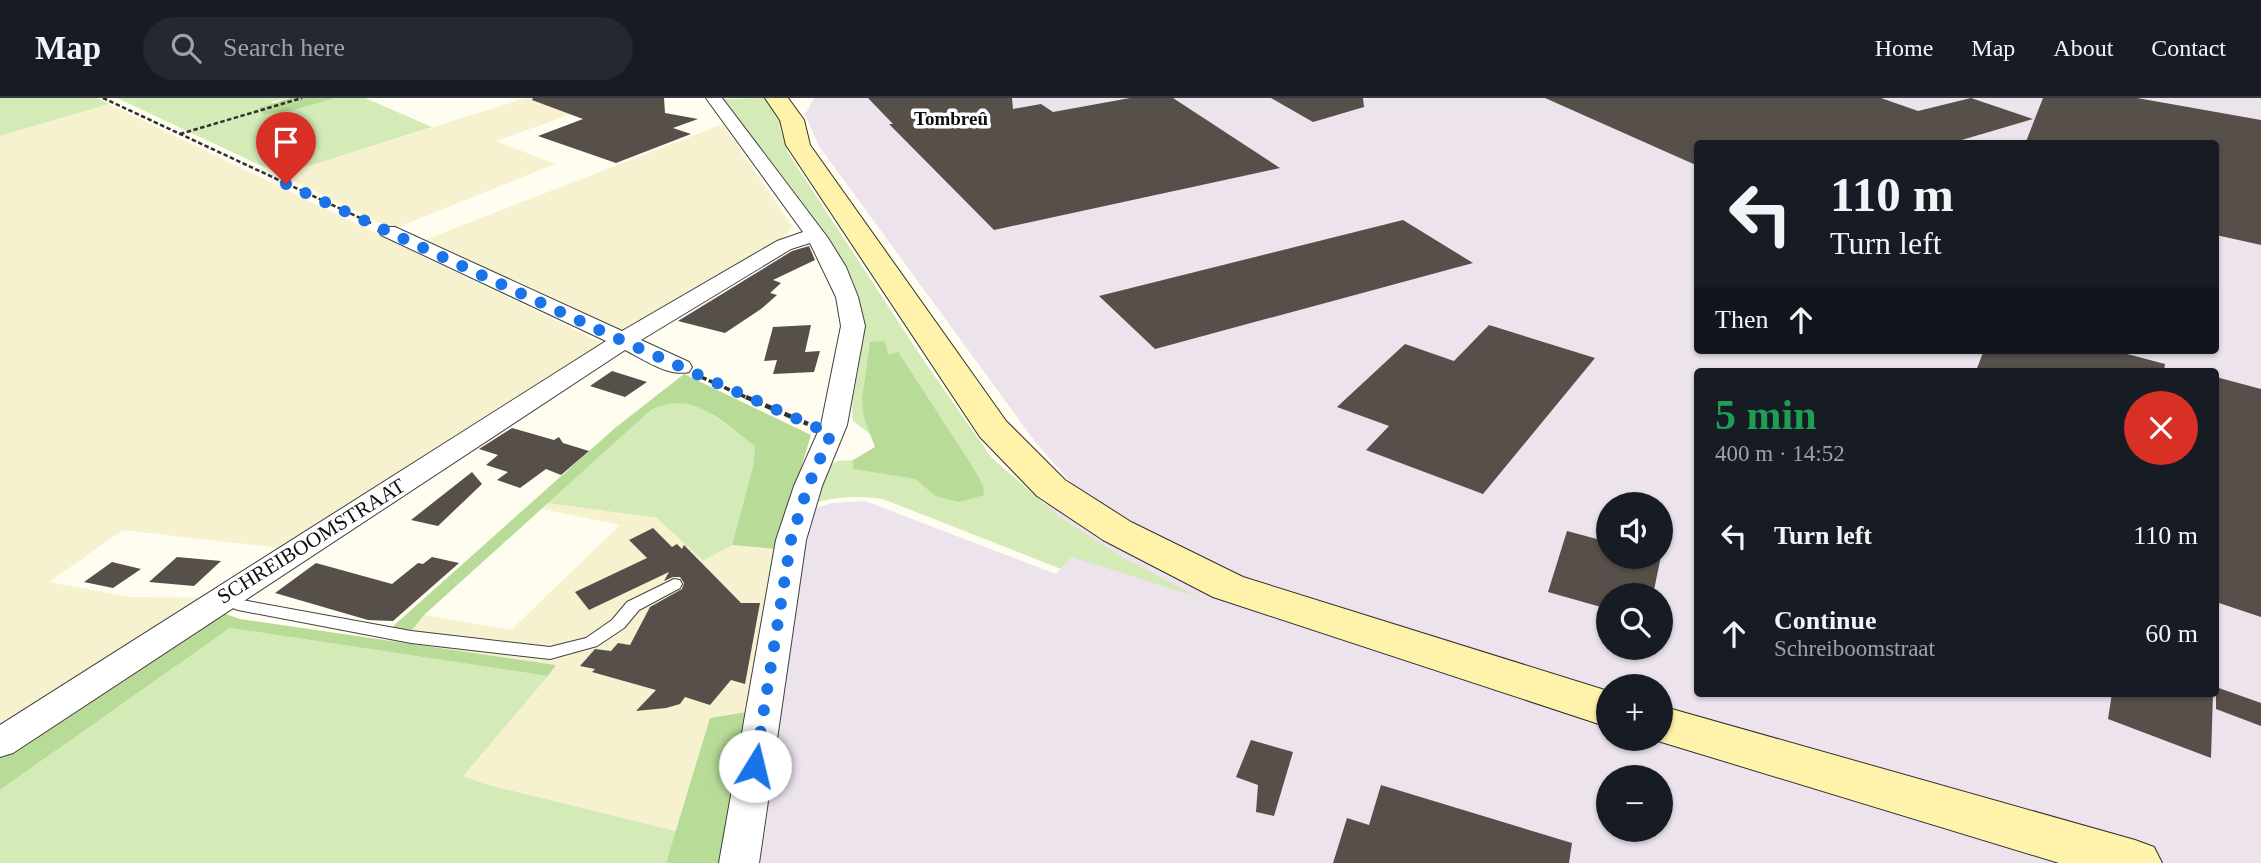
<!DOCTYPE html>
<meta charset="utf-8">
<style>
body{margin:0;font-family:Georgia,serif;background:#242831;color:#f1f3f6;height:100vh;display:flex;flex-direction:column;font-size:26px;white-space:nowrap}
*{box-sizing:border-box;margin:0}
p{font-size:23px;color:#9ea1a6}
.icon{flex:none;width:38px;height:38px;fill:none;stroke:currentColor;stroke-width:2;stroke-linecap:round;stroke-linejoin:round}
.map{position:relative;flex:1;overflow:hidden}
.details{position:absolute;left:1694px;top:270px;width:525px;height:329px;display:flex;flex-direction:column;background:#171b24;border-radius:7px;box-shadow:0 2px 5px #0004}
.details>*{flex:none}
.hud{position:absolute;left:1694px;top:42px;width:525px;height:214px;border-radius:7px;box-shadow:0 2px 5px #0004;background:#171b24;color:#f1f3f6;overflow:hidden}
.buttons{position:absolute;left:1596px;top:394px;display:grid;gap:14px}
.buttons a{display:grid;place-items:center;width:77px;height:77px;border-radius:50%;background:#171b24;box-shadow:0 2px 5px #0004;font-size:35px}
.pin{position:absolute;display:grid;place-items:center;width:60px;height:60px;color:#fff;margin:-72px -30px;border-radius:50% 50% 50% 0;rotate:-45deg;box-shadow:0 0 7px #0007}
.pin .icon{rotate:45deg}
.me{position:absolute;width:77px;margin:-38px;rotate:9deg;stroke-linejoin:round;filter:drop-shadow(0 0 5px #0008)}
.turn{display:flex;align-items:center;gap:24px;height:147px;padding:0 21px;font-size:32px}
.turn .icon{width:91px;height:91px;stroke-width:2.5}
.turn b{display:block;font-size:49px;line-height:60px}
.then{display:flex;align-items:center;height:66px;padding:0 21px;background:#0003;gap:14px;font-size:26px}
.round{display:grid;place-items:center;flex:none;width:74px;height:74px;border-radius:37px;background:#242831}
.overview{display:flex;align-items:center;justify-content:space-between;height:119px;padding:0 21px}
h1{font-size:42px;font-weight:600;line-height:52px;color:#1e9e55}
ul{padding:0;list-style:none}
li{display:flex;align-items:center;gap:21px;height:98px;padding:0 21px}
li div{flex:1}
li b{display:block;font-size:26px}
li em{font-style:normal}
header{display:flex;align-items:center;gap:42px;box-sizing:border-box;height:98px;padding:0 35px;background:#171b24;border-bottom:2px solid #363941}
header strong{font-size:33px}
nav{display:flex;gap:38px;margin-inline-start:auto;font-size:24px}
.search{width:490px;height:63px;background:#242831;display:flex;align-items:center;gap:18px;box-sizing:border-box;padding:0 24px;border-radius:38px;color:#9ea1a6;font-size:26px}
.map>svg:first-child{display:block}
</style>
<header>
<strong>Map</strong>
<div class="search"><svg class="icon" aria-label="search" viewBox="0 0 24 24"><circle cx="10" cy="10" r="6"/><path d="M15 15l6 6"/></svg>Search here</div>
<nav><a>Home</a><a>Map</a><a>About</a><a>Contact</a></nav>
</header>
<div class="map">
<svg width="2261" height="765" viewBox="0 0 2261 765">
<rect width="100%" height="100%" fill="#fffcf0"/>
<path fill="#ece3ed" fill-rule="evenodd" d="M814,0H2261V765H746L803,427L816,410L832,405L865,403L1056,476L1072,459L1021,422L1073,387L1036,345L819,48L805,17ZM1698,46H2216V252H1698ZM1698,273H2216V595H1698ZM1608,406H1661V458H1608ZM1608,497H1661V550H1608ZM1608,588H1661V640H1608ZM1608,679H1661V732H1608Z"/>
<path fill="#f6f1cf" d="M526,0H582L602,5L496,43L555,66L393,131L281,77Z
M109,6L604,246L281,450L123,432L49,484L131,499L207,500L0,633V38Z
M723,26L792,128L788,136L631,232L619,234L422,143Z
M548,405L657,420L703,463L732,447L777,451L753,613L710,620L676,733L485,686L462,678L556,567L400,544L424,517L511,532L620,427L542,411Z"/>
<path fill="#d4ebb8" d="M0,0H97L109,6L0,38Z
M117,0H290L271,4L290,13L336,0H365L432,29L281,77Z
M764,0L783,21L779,27L788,55L922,260L991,359L1057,417L1122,459L1200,500L1072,459L1061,471L883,401C857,397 835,399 810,406L822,371L838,363L853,362L854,371L915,381L935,398L976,374L938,319L865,320L874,339L853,323C850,304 856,286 859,268C864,227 861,202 843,166L722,1Z
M681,303L702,309L755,348L753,368L732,447L703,463L657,420L548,405L651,312L667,304Z
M230,530L548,578L463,678L485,686L676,733L666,765H0V692Z"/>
<path fill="#b8dc97" d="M290,0H336L290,13L264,16L259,10Z
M884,243L889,257L898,254L904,263L976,374L983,388L984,397L959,404L935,398L915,381L853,371V362L875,349L864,320L862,301L870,244Z
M684,276L811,337L777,451L732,447L753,368L755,348C721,324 694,291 651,312L424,517L412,532L391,530L615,330Z
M214,512L240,521L556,567L548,578L230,530L0,692V654Z
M753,613L727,765H666L710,620Z"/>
<path fill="#574f4a" d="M533,0H664L665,15L698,21L673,30L691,36L616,65L538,38L583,21L532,2Z
M868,0H1012L1013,11L1041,6L1053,14L1130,0H1173L1280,70L994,132L889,26H893Z
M1271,0H1363L1364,9L1313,24Z
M1545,0H1881L1918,13L1971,0L2033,21L1948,46H1698V68Z
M2043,0H2137L2261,22V147L2216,137V46H2025Z
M1403,122L1473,165L1155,251L1099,198Z
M809,148L815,162L773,182L781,185L770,195L777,197L761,211L725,235L678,223L792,153Z
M811,227L805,254L820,253L814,274L773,276L777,262L764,263L773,229Z
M1489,227L1595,260L1483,396L1366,352L1389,328L1337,309L1405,246L1454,263Z
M1984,252H2112L2165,266L2164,273H1976Z
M612,273L647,284L625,299L590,288Z
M2216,279L2261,291V519L2216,504Z
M512,330L554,342L559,339L563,345L589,353L561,377L546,371L520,390L497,382L508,374L486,367L498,357L479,351Z
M472,374L482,386L438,428L411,422Z
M653,430L672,449L677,446L682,451L684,447L741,505H760L745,586L731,582L710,607L685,599L680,606L666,610L636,613L656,592L592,574L595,571L580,568L595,551L611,553L618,545L630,547L650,509L682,491L684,485L680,479H673L664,483L669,474L589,512L575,494L647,460L629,442Z
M1567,433L1608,444V458H1661L1653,497H1608V511L1548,494Z
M177,459L221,463L194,488L149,484Z
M432,459L459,465L393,523L368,522L275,495L316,465L392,486L418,465L423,466Z
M112,464L141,471L113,490L84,484Z
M2216,589L2261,605V628L2216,611Z
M2112,595H2213L2211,660L2108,621Z
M1251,642L1293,654L1274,718L1256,714L1258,687L1236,679Z
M1381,687L1572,745L1569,765H1333L1347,720L1369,727Z"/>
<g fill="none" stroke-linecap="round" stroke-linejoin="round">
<g stroke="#414141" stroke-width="2">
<path id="service" d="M674,481L680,482L682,486L680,490L639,512L624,530L597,548L550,561L411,545L238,512L217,504L215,500L217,496L223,495L242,502L411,533L550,549L586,540L612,522L627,504Z"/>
</g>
<g stroke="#414141" stroke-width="2">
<path id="minor" d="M706,0H722L828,140L846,169L858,199L865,228L847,327L822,388L806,442L759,765H719L776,442L794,388L821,327L841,228L836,199L810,145L791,151L641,242L689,264L692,269L689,274C668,279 643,261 625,252L13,655L0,659V627L606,243L381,137L378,133L381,129H395L622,233L777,143L803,134Z"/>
</g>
<g stroke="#303030" stroke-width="2">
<path id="secondary" d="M765,0H788L804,22L810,47L1006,323L1065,382L1131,424L1243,479L1608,593V629L1213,499L1103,442L1037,398L980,339L786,47L780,22Z
M1661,608L2135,742L2154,749L2162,765H2059L1648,640H1661Z"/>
</g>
<path stroke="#303030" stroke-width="2.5" stroke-dasharray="4.5 2.5" stroke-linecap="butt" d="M103,0L371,125
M180,36L302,0"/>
<path stroke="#303030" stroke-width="3.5" stroke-dasharray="6 2.5" stroke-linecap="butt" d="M701,279L750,301"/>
<path stroke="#303030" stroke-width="4.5" stroke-dasharray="7 3.5" stroke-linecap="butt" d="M746,299L808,326"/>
<use href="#service" fill="#fff" fill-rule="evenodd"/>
<use href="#minor" fill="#fff" fill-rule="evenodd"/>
<use href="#secondary" fill="#fff3ab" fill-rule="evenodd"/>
</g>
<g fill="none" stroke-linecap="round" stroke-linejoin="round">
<path stroke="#1a73e8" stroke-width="12" stroke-dasharray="0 21.6" d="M286,86L623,243L831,336L808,388L791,442L755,668"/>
</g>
<g text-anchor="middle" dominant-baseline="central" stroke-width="7" stroke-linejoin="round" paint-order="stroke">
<g font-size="19" font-weight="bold" fill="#0e0e0e" stroke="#fff">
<text x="951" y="20">Tombreû</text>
</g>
<g font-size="21" fill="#0e0e0e" stroke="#fff">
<text transform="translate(311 443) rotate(-32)">SCHREIBOOMSTRAAT</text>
</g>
</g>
</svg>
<div class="buttons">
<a><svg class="icon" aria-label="sound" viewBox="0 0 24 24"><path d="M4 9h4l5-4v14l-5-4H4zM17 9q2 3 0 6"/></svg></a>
<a><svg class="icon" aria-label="search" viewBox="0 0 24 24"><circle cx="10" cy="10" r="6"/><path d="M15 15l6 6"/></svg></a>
<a>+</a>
<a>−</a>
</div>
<div class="pin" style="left:286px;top:86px;background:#d93025"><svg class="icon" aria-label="arrive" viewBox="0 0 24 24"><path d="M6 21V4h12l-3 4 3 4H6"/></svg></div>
<svg class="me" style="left:755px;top:668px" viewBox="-20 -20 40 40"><circle r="19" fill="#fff"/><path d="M0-13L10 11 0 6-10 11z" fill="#1a73e8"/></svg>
<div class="hud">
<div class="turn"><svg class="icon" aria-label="left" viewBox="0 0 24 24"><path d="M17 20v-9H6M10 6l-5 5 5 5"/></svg><div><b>110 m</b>Turn left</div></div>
<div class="then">Then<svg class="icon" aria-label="ahead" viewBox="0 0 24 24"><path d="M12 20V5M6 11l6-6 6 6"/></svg></div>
</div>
<section class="details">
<div class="overview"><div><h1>5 min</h1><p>400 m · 14:52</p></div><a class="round" style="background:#d93025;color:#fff"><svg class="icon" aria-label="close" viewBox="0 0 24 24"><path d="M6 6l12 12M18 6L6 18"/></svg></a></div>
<ul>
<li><svg class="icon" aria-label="left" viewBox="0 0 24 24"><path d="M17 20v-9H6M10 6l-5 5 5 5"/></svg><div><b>Turn left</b></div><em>110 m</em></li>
<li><svg class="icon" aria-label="ahead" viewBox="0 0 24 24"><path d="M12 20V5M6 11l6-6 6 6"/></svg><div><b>Continue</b><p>Schreiboomstraat</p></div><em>60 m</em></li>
</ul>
</section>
</div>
